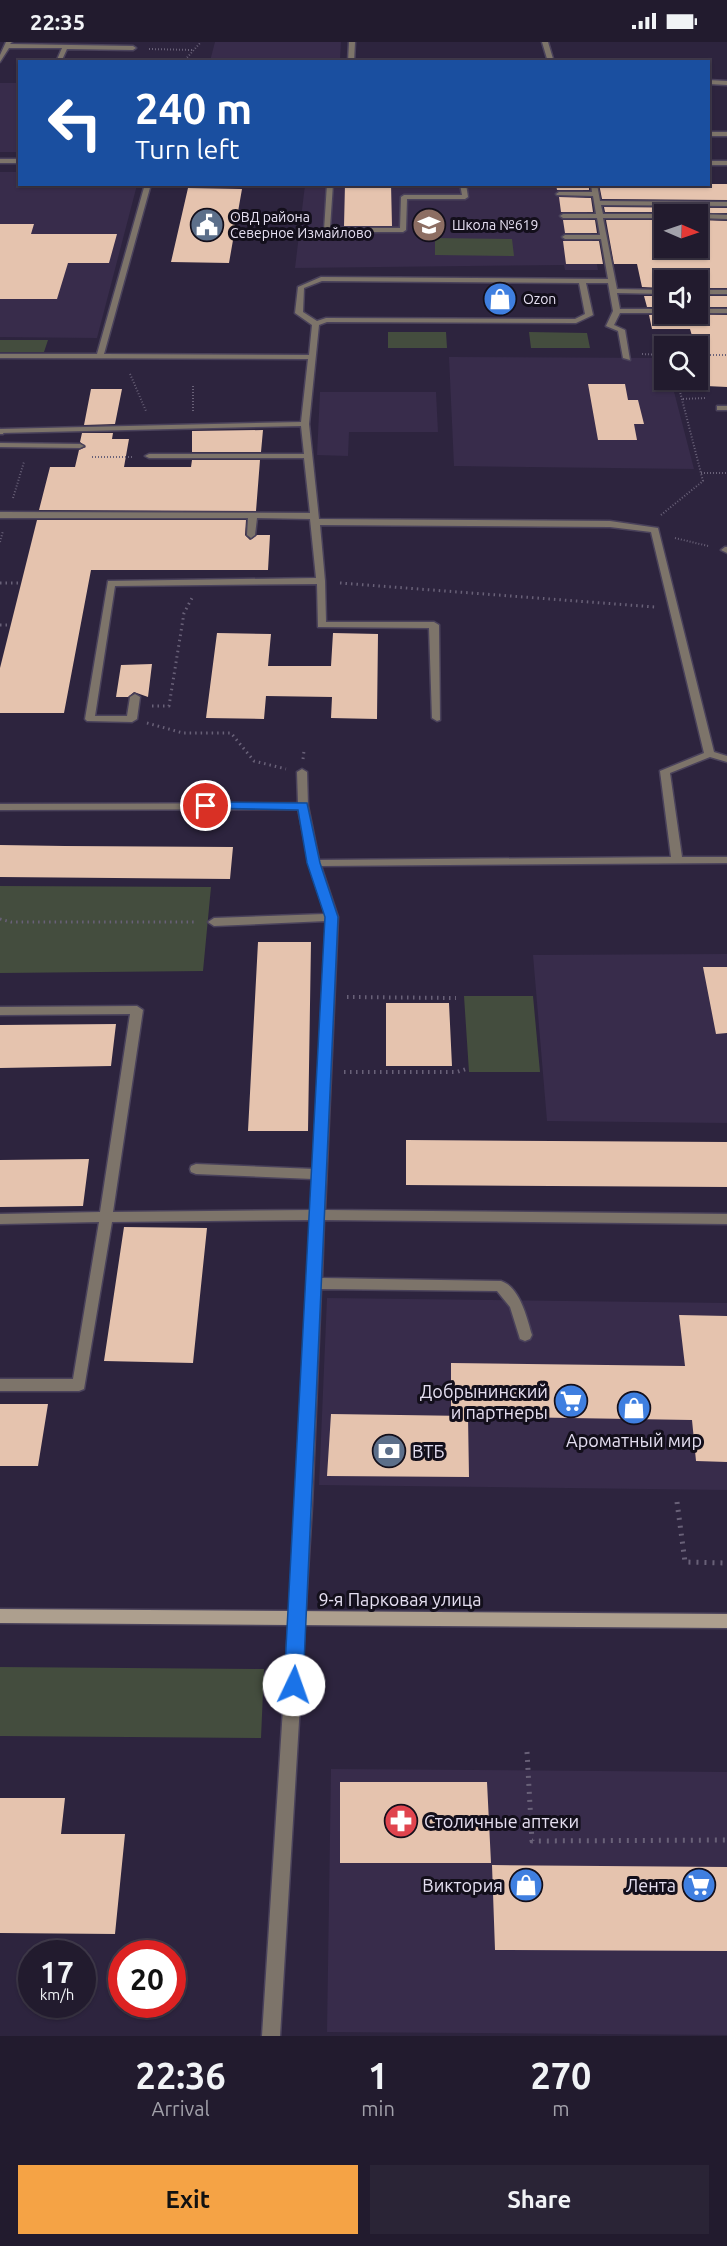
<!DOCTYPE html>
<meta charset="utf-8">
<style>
body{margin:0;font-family:Ubuntu,sans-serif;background:#2a2436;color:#f1f3f6;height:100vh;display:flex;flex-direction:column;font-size:22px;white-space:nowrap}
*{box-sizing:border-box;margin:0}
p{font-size:20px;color:#a2a1aa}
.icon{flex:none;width:33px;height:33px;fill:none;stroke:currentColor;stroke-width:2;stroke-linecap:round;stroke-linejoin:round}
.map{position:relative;height:1994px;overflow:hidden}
.panel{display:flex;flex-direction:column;background:#221b2e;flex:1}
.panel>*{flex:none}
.hud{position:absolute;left:18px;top:18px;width:692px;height:126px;border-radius:0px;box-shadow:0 2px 4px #0004,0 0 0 2px #3f394a;background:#1a4fa0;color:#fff;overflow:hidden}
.needle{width:39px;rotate:92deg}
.controls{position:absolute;left:654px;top:162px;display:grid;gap:12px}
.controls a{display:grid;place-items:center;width:54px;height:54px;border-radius:0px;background:#221b2e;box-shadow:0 2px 4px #0004,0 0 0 2px #3f394a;font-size:30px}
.speed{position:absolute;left:18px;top:1898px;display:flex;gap:12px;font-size:30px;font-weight:700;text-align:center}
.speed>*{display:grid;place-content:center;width:78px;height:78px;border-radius:50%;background:#221b2e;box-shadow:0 2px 4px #0004,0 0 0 2px #3f394a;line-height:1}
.speed small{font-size:15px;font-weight:400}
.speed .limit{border:9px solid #d22;background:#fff;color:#111}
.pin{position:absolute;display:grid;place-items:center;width:51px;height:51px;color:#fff;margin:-26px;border:3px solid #fff;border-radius:50%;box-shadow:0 2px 6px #0007}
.me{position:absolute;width:66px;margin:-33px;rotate:3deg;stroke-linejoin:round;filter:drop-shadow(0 0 4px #0008)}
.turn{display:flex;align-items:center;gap:21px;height:126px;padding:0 18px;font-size:27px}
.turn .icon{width:78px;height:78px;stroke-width:2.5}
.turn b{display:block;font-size:42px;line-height:51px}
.eta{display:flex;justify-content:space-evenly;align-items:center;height:102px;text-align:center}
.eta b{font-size:36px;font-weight:700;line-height:42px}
.action{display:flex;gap:12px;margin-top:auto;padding:12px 18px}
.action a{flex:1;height:69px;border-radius:0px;background:#f5a345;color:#111;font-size:24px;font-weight:700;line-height:69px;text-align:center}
.action a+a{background:#2a2436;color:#f1f3f6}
.status{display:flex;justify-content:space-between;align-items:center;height:42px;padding:0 30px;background:#221b2e;direction:ltr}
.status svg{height:16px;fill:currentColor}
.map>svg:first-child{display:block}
</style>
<div class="status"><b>22:35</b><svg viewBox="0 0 49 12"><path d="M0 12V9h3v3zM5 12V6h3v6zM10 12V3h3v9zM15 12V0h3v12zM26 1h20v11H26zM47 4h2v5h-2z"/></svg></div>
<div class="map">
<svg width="727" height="1994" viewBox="0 0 727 1994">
<rect width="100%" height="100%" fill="#2d243e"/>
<path fill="#382c4b" d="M215,0H341L340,19H210Z
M0,41H19V110H0Z
M0,130H19L20,142L137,143L97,296L0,295Z
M582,142L598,228H565L564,223L295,226L305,143Z
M449,315L664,316V338H671L694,427L454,424Z
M320,350H436L438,390H349L348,414L317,413Z
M727,912V1081L547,1079L533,913Z
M327,1256L727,1261V1448L319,1443Z
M331,1727L727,1730V1993L327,1990Z"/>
<path fill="#444d3e" d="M435,196L512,197L514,214L435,213Z
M388,290H446L447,306H388Z
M529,290L587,291L590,306H531Z
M0,298H48L44,310H0Z
M0,844L211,845L203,929L0,931Z
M464,954H533L540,1030H469Z
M0,1625L264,1627L261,1696L0,1694Z"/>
<path fill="#e5c3ae" d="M345,142H391L392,184H344Z
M556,142H589V148H557Z
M599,142H727V158L602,157Z
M188,146L242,147L229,221L171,220Z
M559,155L591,156L593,170H561Z
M604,165L727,166V171L668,172L666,170H605Z
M563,178H595L597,191H565Z
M606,178H664V206H698V178L727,179V246H698V238H664V246L642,245L637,222H614Z
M0,182H34L31,192H117L109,221H68L57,257H0Z
M563,199H599L603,222H566Z
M644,254H664V265H647Z
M698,254H727V265H698Z
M666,272L727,273V345L706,344L698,304H695L690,287H652L649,273Z
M588,342H625L628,358H638L644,382H634L637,398H598Z
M91,347H122L115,382L84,383Z
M263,388L261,410H192V389Z
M82,391H113L112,397H129L124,425H191L192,418H260L256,469L39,468L50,425H75L79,408L86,405L80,400Z
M37,478H246L245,493L250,498L257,493H270L268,528H91L64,671H0V626Z
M217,591L271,592L268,624H331L333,591L378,592L377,677L331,676L332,655L266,654L264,677L206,676Z
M152,622L148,655L134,650L128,655H116L121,623Z
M0,803L65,804L233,805L230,837L0,835Z
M258,900H311L308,1089H248Z
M703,925H727V991L716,992Z
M386,961H449L452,1024H386Z
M116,982L111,1024L0,1026V983Z
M406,1098L727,1100V1145L406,1143Z
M89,1117L83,1164L0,1165V1118Z
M124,1185L207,1186L193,1321L104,1319Z
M679,1273L727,1274V1420L696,1419L692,1378L451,1374V1321L685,1324Z
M0,1362H48L38,1424H0Z
M331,1372L468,1374L469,1435L327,1434Z
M340,1740H487L491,1821H340Z
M0,1756H65L61,1792H125L115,1892L0,1891Z
M492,1823L727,1825V1909L495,1908Z"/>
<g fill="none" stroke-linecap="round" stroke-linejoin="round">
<g stroke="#4a425b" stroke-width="3">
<path id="lane" d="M6,0H12L10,2L133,4L136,6L133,8L67,7L61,20H56L62,6H9L0,20V13Z
M349,0H355L354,20H348Z
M542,0H548L554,20H548Z
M708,38L727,39V43L708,42Z
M708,90H727V94H708Z
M145,142H151L104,312L309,313L312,283L295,271L298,245L321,235L608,237L601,197H565L562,195L565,193H600L597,176H563L560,174L563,172H596L593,154L557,153L556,152L559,150H592L591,142H597L600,159L727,160V164L601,163L603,172H666L664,176H603L617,247L664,248V252L617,251L620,267H664V271H620L614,283L625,288L630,318L623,316L618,289L606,284L613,269L608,241H586L593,273L576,281L327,280L319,283L309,382L319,477L610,479L658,486L714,710L727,714V720L710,715L670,731L682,815H727V821L321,824L338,875L325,1168L727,1172V1182L324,1178L322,1236L501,1239C520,1245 527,1276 532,1293L530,1297L525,1299L520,1297L510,1265L497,1249L321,1247L312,1464L280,1994H262L296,1464L311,1178L112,1180L84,1347L79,1349H0V1337H73L99,1180L0,1182V1172L100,1170L130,972L0,973V965L137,964L143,968L113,1170L312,1168L313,1137L196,1132L191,1130L190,1127L191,1124L196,1122L314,1127L326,879L214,884L208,880L214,876L325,872L309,821L298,767L0,768V762L298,761L297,730L302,727L307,730L308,764L319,818L671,815L660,729L704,711L651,490L610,485L320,483L325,539L326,580H434L439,583L440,678L437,679L432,676L429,586L318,585L317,542L115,544L95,674H127L130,655L135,652L140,655L137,677L132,680L87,679L85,677L108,539L316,536L310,477L257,476L255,493L251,496L247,493L248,476H0V470L310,471L304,416H149L145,414L149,412H304L301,384L0,391V387L301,380L308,317L0,316V312H97ZM322,239L579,241L585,272L575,277L326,276L317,279L303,270L304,246Z
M327,142H333L330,186H400L401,155L404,153H462L460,142H466L468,155L465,157H407L406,188L403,190H327L324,188Z
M696,172H698L727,173V177L698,176Z
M698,248H727V252H698Z
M698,267H727V271H698Z
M717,364H727V368H717Z
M0,401L80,402L84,404L80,406L0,405Z
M725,505H727V511L721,508Z"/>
</g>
<g stroke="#4a425b" stroke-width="3">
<path id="street" d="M0,117H20V121H0Z
M708,119H727V123H708Z
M0,387L4,389L3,392H0Z"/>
</g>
<g stroke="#4a425b" stroke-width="3">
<path id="secondary" d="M0,1567L727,1572V1586L0,1581Z"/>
</g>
<path stroke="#696178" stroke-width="2" stroke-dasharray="1 2" stroke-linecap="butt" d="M149,7L193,8
M183,20L201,0
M642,312L664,313
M698,313H727
M130,332L146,369
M193,344V370
M683,357L706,356
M92,415H133
M701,431H727
M13,456L24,420
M661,473L703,439L677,338
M675,496L708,504
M0,500L3,489"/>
<path stroke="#696178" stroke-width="3" stroke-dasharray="1.5 4" stroke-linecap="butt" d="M0,541H21
M340,541L655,565
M0,583H10
M152,664H169L184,571L192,556
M147,681L183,691H231L254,719L286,727
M303,717L304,709
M0,877L11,880H197"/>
<path stroke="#696178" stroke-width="4" stroke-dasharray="1.5 4.5" stroke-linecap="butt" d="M347,955L456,956
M344,1030H457L469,1026"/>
<path stroke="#696178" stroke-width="5" stroke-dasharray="2 6" stroke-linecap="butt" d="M677,1460L685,1520L727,1521
M527,1710L532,1799L727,1798"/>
<use href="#lane" fill="#7d746a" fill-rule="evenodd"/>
<use href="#street" fill="#7d746a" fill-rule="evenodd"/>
<use href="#secondary" fill="#ad9f8e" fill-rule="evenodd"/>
</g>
<path fill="#1a73e8" stroke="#114b97" stroke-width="1.5" d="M206,760L307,761L320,821L338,875L303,1643L300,1650L294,1652L287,1650L284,1643L325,875L307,821L298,768L202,766V761Z"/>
<defs>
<g id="civic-disc" transform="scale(1.725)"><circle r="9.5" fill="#5c6f8a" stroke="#130f1b"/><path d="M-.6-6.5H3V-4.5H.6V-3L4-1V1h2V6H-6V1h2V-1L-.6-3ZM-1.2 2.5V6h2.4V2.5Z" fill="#fff"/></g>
<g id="school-disc" transform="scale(1.725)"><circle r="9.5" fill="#8d6e63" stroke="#130f1b"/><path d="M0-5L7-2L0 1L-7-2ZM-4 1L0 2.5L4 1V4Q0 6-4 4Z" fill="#fff"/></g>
<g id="shop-disc" transform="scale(1.725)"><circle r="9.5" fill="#3f7fe0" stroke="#130f1b"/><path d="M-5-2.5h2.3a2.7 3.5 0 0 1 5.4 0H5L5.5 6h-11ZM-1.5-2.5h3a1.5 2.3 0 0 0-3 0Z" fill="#fff"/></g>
<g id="supermarket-disc" transform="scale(1.725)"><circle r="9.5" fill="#3f7fe0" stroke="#130f1b"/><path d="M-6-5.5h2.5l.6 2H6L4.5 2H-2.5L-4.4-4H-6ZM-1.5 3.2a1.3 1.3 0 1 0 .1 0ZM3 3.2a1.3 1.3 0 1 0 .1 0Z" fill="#fff"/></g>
<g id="bank-disc" transform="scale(1.725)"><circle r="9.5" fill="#5c6f8a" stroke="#130f1b"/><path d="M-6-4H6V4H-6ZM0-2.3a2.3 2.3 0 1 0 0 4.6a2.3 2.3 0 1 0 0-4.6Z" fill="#fff"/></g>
<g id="pharmacy-disc" transform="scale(1.725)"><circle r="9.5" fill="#e0444e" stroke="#130f1b"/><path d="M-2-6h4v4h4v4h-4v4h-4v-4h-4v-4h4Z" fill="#fff"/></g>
</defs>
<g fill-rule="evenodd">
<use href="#civic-disc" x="207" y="183"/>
<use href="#school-disc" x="429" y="183"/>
<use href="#shop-disc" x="500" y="257"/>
<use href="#supermarket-disc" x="571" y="1359"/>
<use href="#shop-disc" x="634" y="1366"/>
<use href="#bank-disc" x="389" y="1409"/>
<use href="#pharmacy-disc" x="401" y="1779"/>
<use href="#shop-disc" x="526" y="1843"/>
<use href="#supermarket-disc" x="699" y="1843"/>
</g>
<g text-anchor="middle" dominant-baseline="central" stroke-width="6" stroke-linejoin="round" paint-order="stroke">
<g font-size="14" fill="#e5dff1" stroke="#130f1b" text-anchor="start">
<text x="230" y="175">ОВД района<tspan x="230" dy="16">Северное Измайлово</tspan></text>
<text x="452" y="183">Школа №619</text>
<text x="523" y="257">Ozon</text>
</g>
<g font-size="18" fill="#e5dff1" stroke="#130f1b" text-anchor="end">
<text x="548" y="1349">Добрынинский<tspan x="548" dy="21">и партнеры</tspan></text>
<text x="634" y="1398" text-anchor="middle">Ароматный мир</text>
<text x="412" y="1409" text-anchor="start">ВТБ</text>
<text x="424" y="1779" text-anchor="start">Столичные аптеки</text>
<text x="503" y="1843">Виктория</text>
<text x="676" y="1843">Лента</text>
</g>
<g font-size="18" fill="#e5dff1" stroke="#130f1b">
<text x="400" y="1557">9-я Парковая улица</text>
</g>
</g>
</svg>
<div class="controls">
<a><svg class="needle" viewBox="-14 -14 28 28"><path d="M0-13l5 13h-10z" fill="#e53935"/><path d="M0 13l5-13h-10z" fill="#a2a1aa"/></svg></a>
<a><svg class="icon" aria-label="sound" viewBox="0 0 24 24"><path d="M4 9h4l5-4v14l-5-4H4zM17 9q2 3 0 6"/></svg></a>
<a><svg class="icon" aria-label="search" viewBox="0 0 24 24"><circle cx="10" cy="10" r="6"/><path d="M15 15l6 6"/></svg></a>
</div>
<div class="speed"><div>17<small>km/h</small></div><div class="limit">20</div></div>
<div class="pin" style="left:206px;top:764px;background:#d93025"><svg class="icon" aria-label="arrive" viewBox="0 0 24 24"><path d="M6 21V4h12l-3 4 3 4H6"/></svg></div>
<svg class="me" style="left:294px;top:1643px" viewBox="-20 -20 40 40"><circle r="19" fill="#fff"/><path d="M0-13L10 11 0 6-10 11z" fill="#1a73e8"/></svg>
<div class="hud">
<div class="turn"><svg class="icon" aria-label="left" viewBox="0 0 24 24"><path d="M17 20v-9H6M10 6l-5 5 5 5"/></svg><div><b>240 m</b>Turn left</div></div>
</div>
</div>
<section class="panel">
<div class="eta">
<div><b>22:36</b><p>Arrival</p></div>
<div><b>1</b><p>min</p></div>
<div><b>270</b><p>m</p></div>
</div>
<div class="action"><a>Exit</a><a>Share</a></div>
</section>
